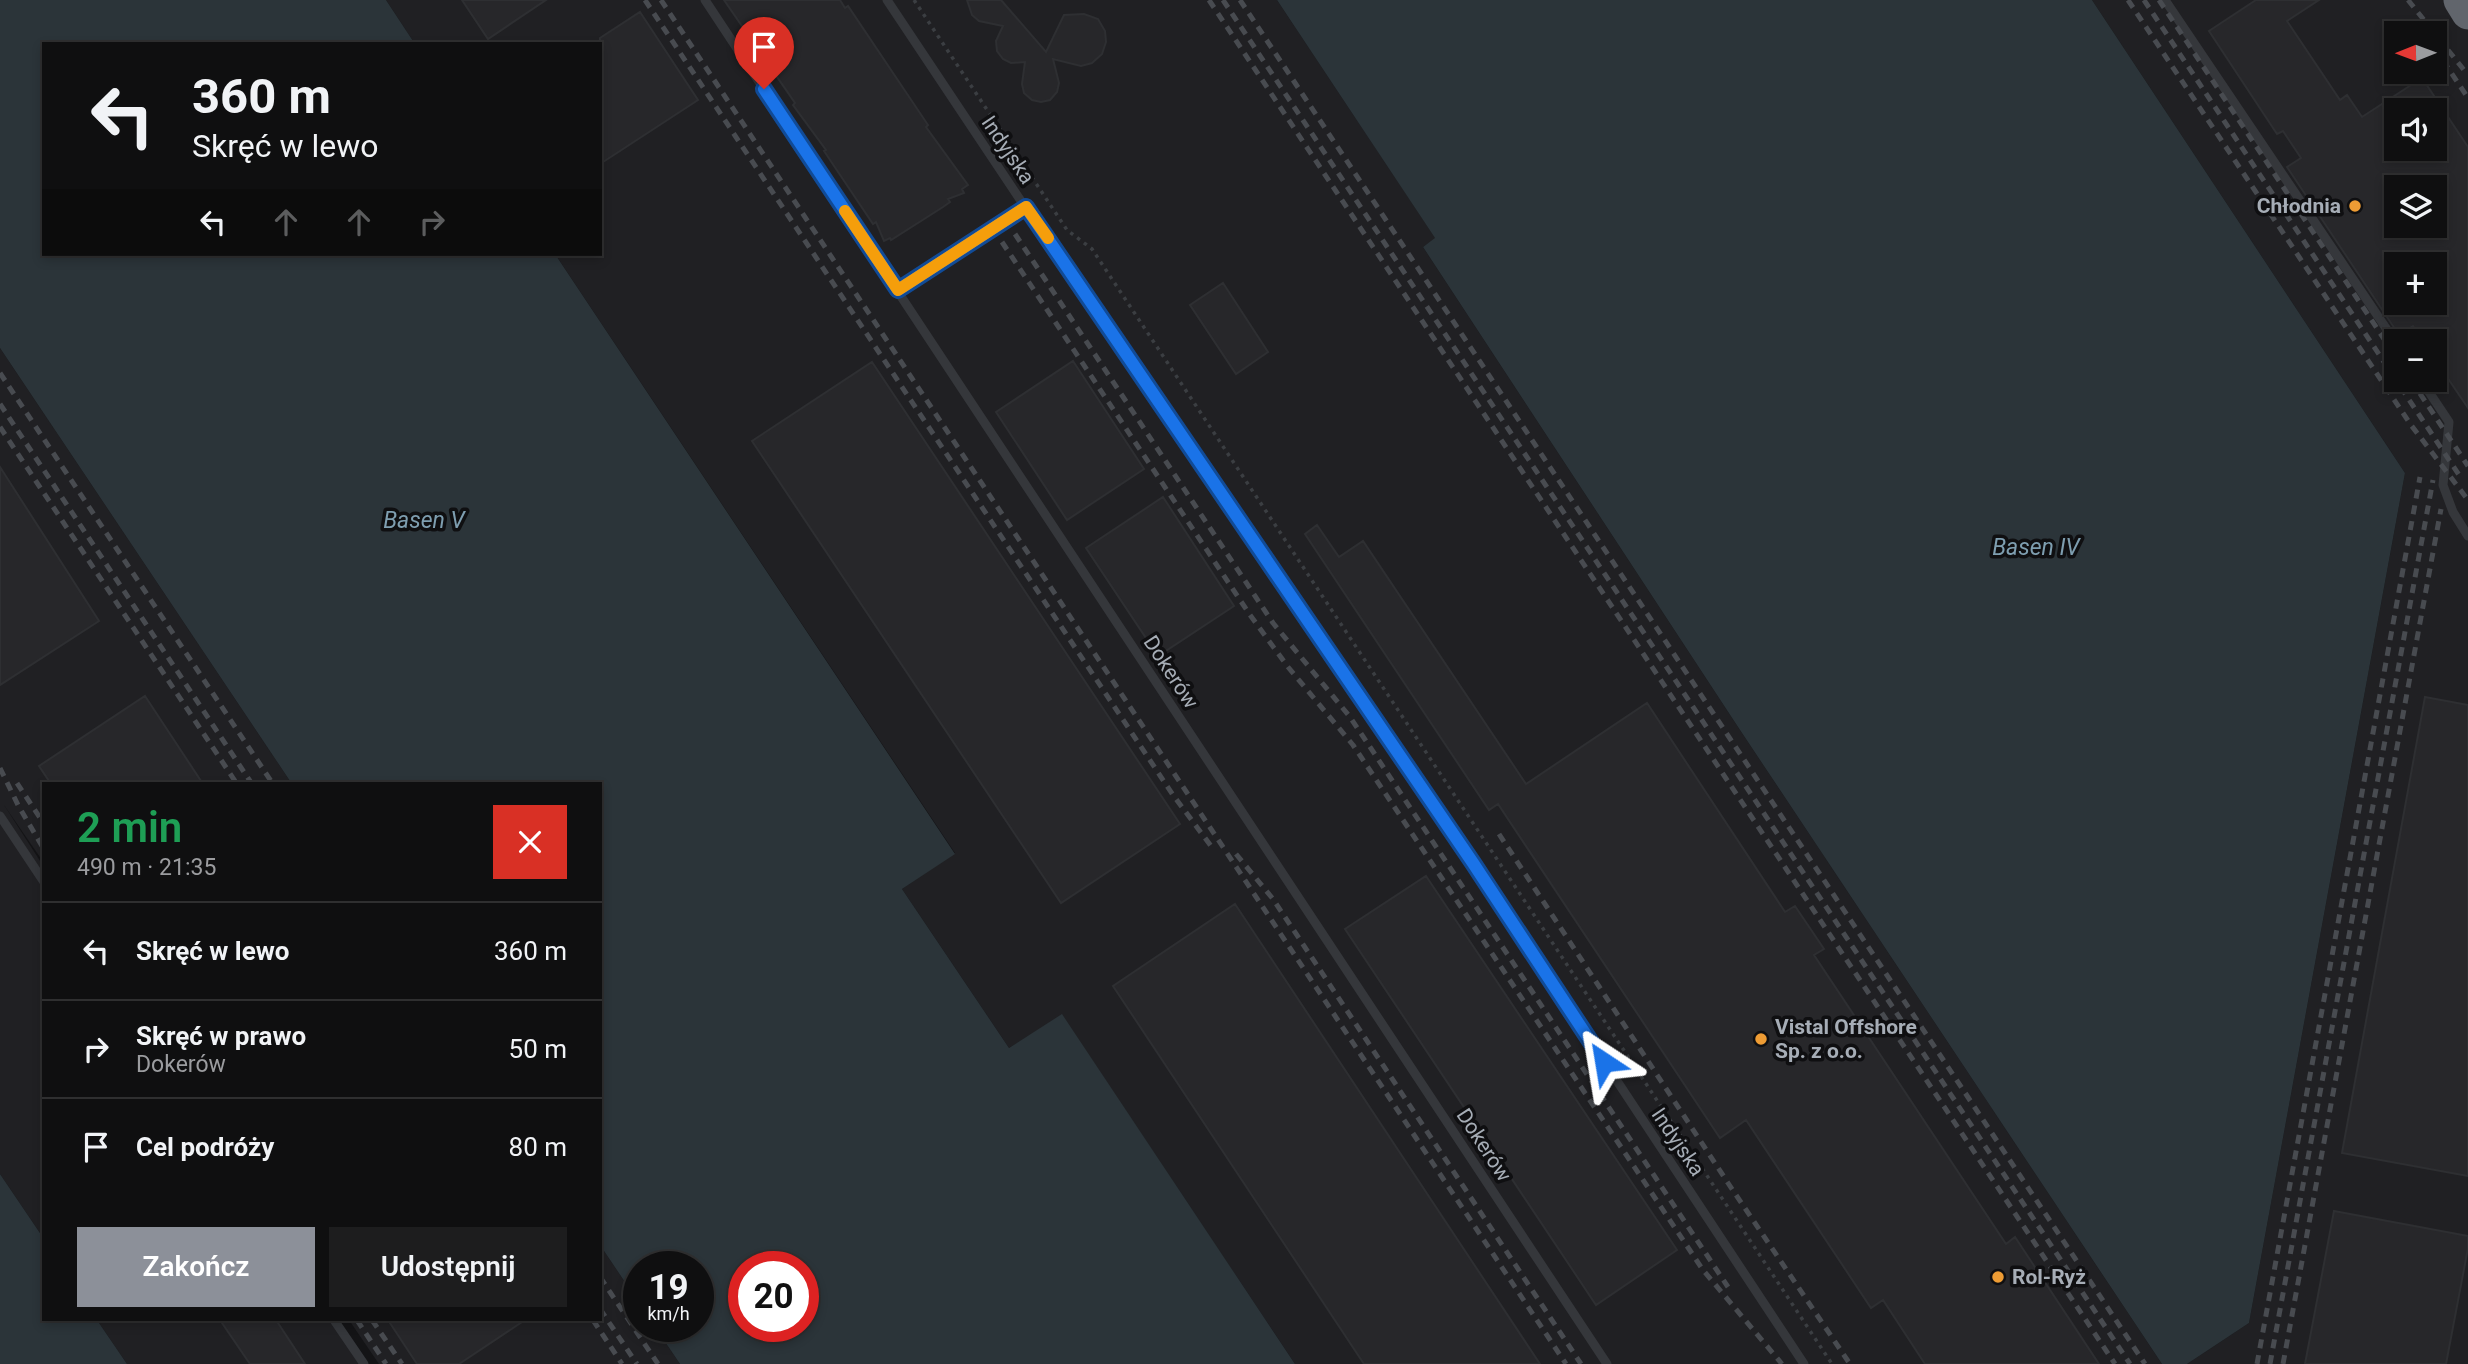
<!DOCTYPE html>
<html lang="pl">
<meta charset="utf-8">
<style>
body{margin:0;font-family:Roboto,sans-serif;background:#1d1d1e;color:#f1f3f6;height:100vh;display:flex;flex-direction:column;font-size:26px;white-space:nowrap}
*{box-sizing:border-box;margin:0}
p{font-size:23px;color:#9b9c9f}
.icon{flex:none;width:38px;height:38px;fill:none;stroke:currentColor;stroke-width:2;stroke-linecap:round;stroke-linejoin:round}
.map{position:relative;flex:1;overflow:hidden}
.sheet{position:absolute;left:42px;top:782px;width:560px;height:539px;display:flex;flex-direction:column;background:#0f0f10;border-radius:0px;box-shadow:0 4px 10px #0003,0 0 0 2px #2f2f30}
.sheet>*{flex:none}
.banner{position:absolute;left:42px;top:42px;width:560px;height:214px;border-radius:0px;box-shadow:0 4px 10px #0003,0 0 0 2px #2f2f30;background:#0f0f10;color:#f1f3f6;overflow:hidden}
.needle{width:46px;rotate:269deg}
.controls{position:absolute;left:2384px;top:21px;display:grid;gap:14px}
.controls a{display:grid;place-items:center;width:63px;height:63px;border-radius:0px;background:#0f0f10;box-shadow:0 4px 10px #0003,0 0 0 2px #2f2f30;font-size:35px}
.speed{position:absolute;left:623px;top:1251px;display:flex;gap:14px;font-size:35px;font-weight:700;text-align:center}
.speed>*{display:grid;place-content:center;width:91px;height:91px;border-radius:50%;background:#0f0f10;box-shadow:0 4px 10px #0003,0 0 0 2px #2f2f30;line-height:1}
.speed small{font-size:18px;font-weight:400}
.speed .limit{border:10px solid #d22;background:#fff;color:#111}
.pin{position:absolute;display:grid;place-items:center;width:60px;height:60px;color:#fff;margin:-72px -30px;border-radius:50% 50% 50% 0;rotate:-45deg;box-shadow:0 0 7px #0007}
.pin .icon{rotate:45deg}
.me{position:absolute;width:77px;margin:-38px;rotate:327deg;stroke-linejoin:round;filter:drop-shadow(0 0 5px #0008)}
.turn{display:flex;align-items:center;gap:24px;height:147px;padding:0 35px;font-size:32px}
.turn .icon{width:91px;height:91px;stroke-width:2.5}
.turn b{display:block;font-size:49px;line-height:60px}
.lanes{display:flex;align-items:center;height:66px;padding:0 35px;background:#0003;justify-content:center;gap:35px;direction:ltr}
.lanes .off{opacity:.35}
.round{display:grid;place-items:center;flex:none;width:74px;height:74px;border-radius:0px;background:#1d1d1e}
.headline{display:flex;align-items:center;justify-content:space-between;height:119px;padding:0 35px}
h1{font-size:42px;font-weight:600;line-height:52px;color:#1e9e55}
.button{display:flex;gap:14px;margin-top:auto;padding:14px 35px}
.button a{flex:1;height:80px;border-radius:0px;background:#8c9099;color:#fff;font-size:28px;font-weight:600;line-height:80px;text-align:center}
.button a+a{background:#1d1d1e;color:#f1f3f6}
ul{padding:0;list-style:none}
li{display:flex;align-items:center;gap:21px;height:98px;padding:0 35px;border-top:2px solid #2f2f30}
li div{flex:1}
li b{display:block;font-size:26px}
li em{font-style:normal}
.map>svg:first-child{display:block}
</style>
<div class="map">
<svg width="2468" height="1364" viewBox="0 0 2468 1364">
<rect width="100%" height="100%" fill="#141416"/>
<path fill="#202023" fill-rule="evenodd" d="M386,0H1277L1436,239L1423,247L1740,730L2162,1364H1295L1062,1015L1009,1048L902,889L955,853L555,254H600V44H415Z
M2092,0H2468V1364H2187L2249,1323L2405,473ZM2396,33H2434V72H2396ZM2396,110H2434V149H2396ZM2396,187H2434V226H2396ZM2396,264H2434V303H2396ZM2396,341H2434V380H2396Z
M0,348L292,784H44V863L4,805L44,867V1239L0,1174Z
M600,1245L639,1303V1326L655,1327L680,1364H379L349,1320H600Z
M97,1320H336L365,1364H127Z"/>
<path fill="#2b3439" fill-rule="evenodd" d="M0,0H386L415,44H44V254H555L955,854L902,889L1009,1048L1062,1014L1295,1364H680L655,1327L698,1326V1267H639V1303L600,1245V784H292L0,348ZM744,1267H803V1326H744Z
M1277,0H2092L2405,473L2249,1323L2187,1364H2162L1740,730L1423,247L1435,238Z
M0,1174L44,1239V1320H97L127,1364H0Z"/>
<path fill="#27272a" stroke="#2e2f32" stroke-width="2" fill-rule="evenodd" d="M462,0H546L488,39Z
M724,0H840L845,8L848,6L928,125L926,127L968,185L962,189L964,193L948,199L950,202L943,207L891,240L890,238L884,241L876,222L873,224L824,151L826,150L793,105L795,103Z
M967,0H1001L1046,52L1064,15L1084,14L1098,19L1105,31L1106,42L1102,54L1092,63L1081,66L1053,59L1059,83L1057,92L1050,100L1041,102L1032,100L1024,93L1022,84L1025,62L1011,63L1003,59L997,51L996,41L1003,26L979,21L972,15Z
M2256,0H2319L2287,21L2340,100L2347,95L2362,117L2422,78L2468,147V408L2434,358V341H2423L2413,326L2399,335L2287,167L2301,158L2283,131L2277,134L2209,31ZM2396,110H2434V149H2396ZM2396,187H2434V226H2396ZM2396,264H2434V303H2396Z
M640,12L698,100L600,164V38Z
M1223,283L1268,352L1236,374L1190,305Z
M1073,361L1144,469L1067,520L996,412Z
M872,362L1180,824L1061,903L752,441Z
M0,467L99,621L0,685Z
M1163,497L1234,606L1158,656L1086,548Z
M1317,525L1339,557L1363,541L1526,784L1647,703L1785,912L1795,906L1824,949L1814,955L2006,1244L2015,1237L2099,1364H1925L1883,1300L1871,1308L1746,1120L1720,1138L1498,804L1489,810L1305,534Z
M145,696L203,784H51L39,766Z
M2425,697L2468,705V1176L2342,1153Z
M1426,876L1677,1250L1596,1305L1345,929Z
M1235,904L1540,1364H1364L1113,986Z
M2334,1211L2468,1236V1248L2446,1364H2305Z
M220,1320H276L305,1364H250Z
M388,1320H525L459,1364H417Z"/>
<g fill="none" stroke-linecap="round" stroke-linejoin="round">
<path stroke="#3b3e42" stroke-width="3.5" stroke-dasharray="3.5 5" stroke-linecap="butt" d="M914,0L1067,230L1092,249L1832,1364"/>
<path stroke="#35373b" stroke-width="9" d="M705,0L1607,1364
M887,0L1025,207L1473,863L1804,1364
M2165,0L2396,343
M898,290L1025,207
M2421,380L2449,422L2443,485L2453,512L2468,536
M0,816L44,882
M334,1320L364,1364"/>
<path stroke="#61656c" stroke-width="33" d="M2460,0L2468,13"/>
<path stroke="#484b50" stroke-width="5" stroke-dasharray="9 7" stroke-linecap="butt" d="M645,0L1173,795L1211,846
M661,0L1566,1364
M1209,0L2115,1364
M1223,0L2130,1364
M1240,0L2145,1364
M2128,0L2411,425L2468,500
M2144,0L2459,475
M2159,0L2396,357
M2408,0L2468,75
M2434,47L2468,98
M1015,234L1273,623L1350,717L1368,744L1728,1287
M1002,242L1250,615L1288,667L1353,745L1703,1270L1782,1364
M0,373L273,784
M2411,380L2468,466
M0,404L252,784
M0,427L237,784
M0,768L18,805L42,846
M17,783L44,824
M1499,834L1728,1183L1850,1364
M1236,854L1273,899L1581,1364
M600,1277L658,1364
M600,1309L637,1364
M357,1320L386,1364
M372,1320L402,1364
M593,1320L622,1364
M2257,1364L2420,477
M2270,1364L2433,480
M2283,1364L2441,509"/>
</g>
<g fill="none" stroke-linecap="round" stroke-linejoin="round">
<g stroke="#114b97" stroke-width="18">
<path id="route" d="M764,89L898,290L1026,207L1473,863L1604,1062"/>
</g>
<use href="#route" stroke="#1a73e8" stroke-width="12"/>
<path stroke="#f59e0b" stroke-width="12" d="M845,211L898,290L1026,207L1048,238"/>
</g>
<g fill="#ee9c34" stroke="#0f0f11" stroke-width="2.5">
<circle cx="2355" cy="206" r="7"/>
<circle cx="1761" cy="1039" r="7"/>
<circle cx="1998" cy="1277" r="7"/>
</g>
<g text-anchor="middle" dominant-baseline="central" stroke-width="7" stroke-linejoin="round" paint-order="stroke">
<g font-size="21" fill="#a6adb6" stroke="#0f0f11">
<text transform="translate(1008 150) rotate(56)">Indyjska</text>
<text transform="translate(1171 672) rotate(57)">Dokerów</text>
<text transform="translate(1678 1142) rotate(56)">Indyjska</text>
<text transform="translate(1484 1145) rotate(57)">Dokerów</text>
</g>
<g font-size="21" font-weight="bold" fill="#a6adb6" stroke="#0f0f11" text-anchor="start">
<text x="2341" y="206" text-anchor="end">Chłodnia</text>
<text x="1775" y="1027">Vistal Offshore<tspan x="1775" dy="24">Sp. z o.o.</tspan></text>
<text x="2012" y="1277">Rol-Ryż</text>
</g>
<g font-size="23" font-style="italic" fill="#7e9eb0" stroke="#0f0f11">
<text x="424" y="520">Basen V</text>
<text x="2036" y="547">Basen IV</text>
</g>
</g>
</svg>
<div class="controls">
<a><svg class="needle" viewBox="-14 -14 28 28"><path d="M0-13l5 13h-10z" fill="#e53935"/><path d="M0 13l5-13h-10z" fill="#9b9c9f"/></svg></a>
<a><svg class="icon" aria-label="sound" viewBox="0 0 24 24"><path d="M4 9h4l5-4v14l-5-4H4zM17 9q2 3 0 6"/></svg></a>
<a><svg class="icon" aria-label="layers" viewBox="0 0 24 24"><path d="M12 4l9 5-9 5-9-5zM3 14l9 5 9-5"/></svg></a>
<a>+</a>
<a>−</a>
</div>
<div class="speed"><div>19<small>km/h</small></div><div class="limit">20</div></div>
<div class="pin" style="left:764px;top:89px;background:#d93025"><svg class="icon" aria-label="arrive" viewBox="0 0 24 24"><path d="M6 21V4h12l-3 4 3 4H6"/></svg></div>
<svg class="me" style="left:1604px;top:1062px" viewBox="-20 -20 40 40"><path d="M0-17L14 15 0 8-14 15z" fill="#1a73e8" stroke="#fff" stroke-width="4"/></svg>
<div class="banner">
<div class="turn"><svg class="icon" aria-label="left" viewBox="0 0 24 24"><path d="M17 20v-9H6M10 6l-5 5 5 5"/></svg><div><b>360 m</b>Skręć w lewo</div></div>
<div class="lanes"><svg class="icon" aria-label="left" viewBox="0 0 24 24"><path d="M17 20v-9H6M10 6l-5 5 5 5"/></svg><svg class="icon off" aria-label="ahead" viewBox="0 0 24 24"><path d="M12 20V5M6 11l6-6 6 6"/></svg><svg class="icon off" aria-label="ahead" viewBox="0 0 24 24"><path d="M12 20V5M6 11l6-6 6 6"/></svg><svg class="icon off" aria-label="right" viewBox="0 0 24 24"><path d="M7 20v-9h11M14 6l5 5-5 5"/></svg></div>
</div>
<section class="sheet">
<div class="headline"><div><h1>2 min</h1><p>490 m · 21:35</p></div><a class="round" style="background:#d93025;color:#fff"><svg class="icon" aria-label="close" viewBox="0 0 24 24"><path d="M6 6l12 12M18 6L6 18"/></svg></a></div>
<ul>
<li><svg class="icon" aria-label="left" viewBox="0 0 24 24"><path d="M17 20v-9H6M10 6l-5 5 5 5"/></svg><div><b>Skręć w lewo</b></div><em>360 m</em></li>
<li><svg class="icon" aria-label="right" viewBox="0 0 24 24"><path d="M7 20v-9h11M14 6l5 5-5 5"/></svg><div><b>Skręć w prawo</b><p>Dokerów</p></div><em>50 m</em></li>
<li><svg class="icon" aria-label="arrive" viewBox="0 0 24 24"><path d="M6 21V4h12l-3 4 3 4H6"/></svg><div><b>Cel podróży</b></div><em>80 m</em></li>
</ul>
<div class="button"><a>Zakończ</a><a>Udostępnij</a></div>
</section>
</div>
